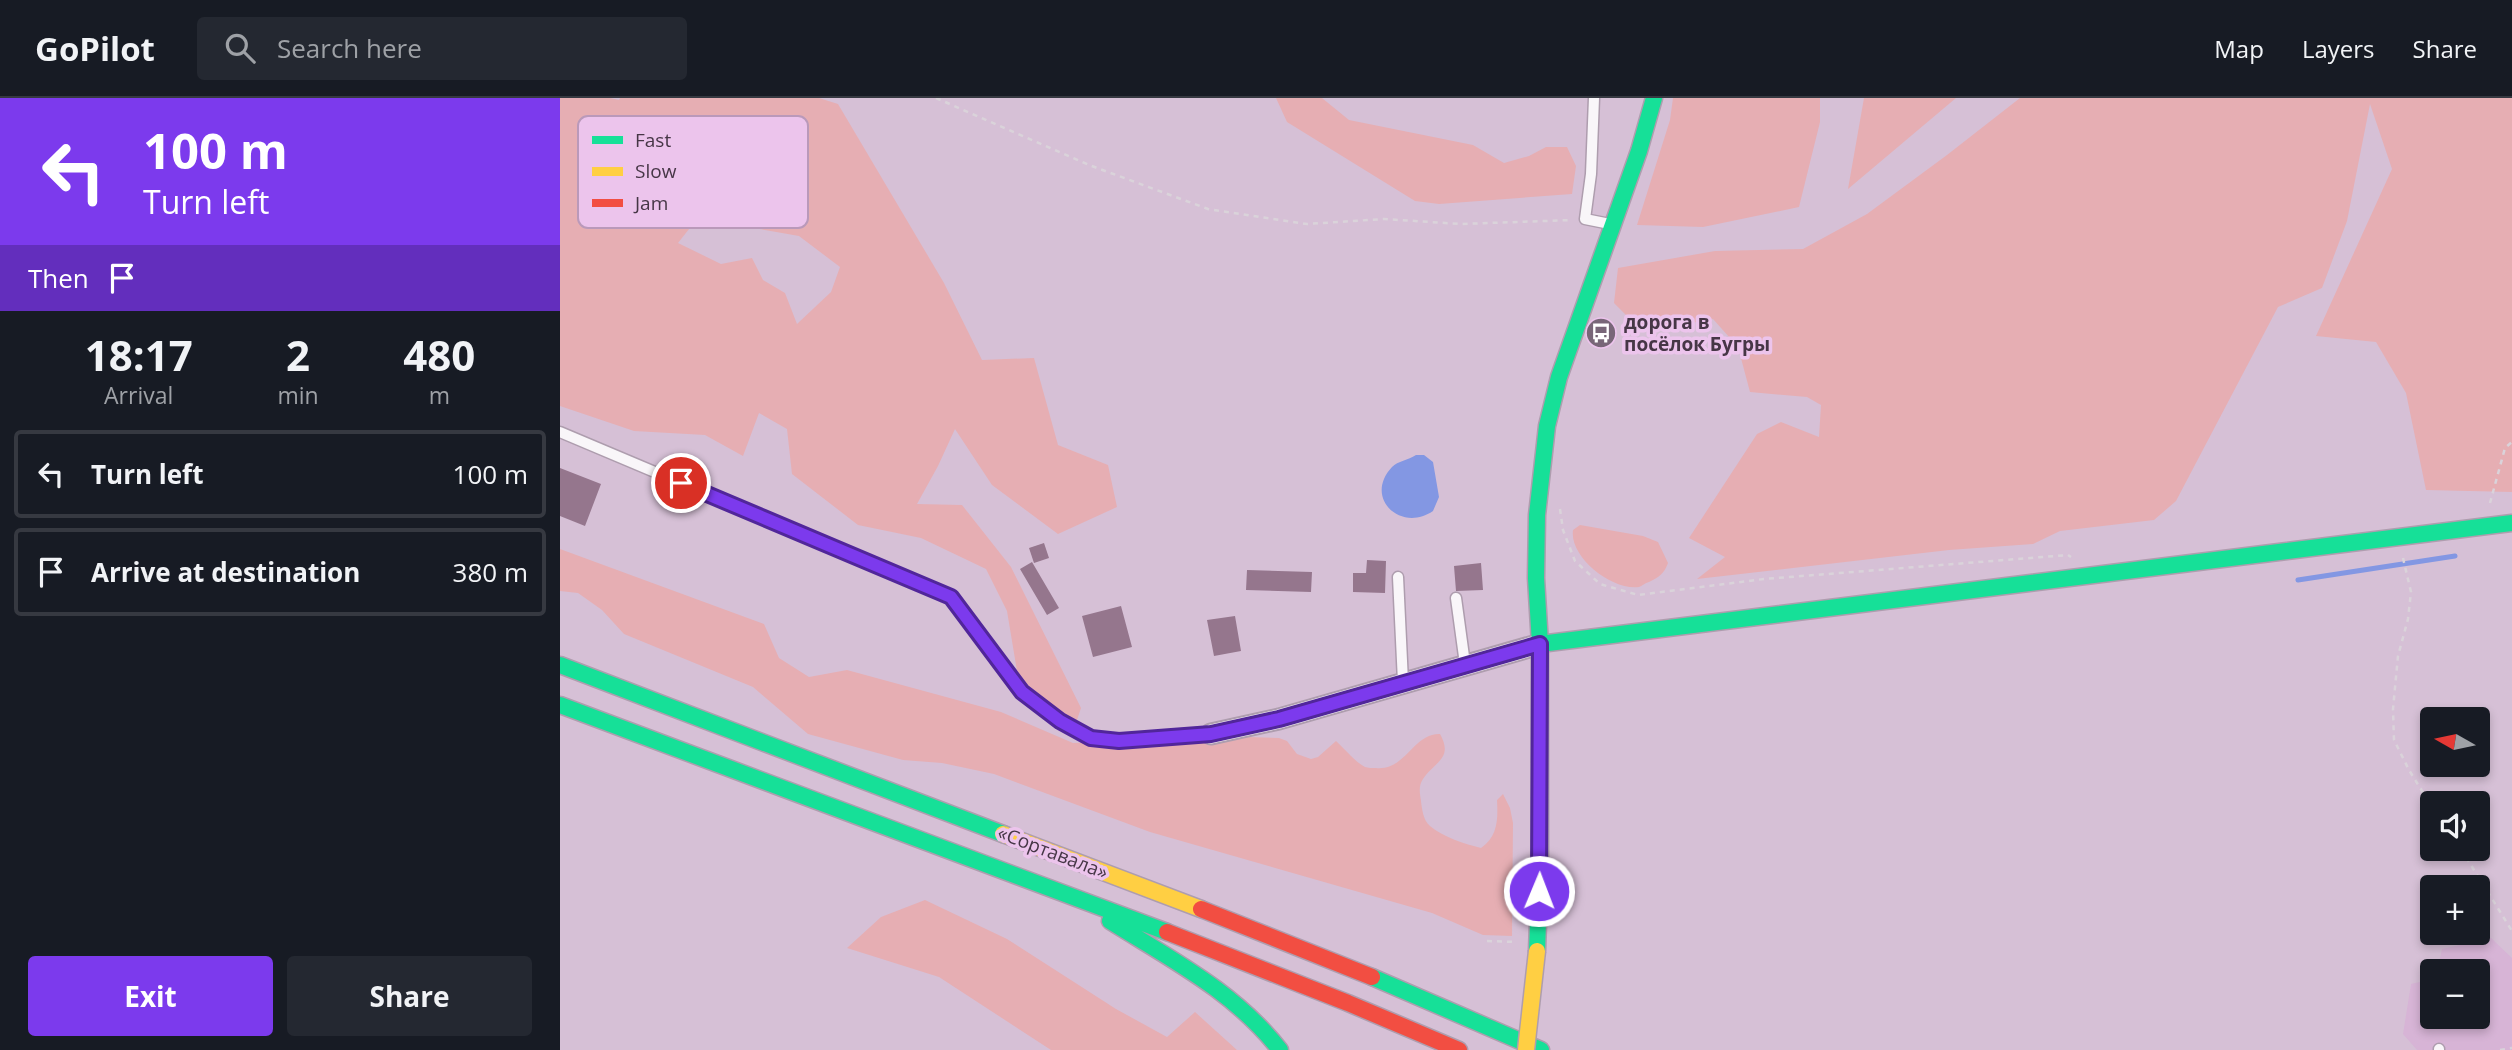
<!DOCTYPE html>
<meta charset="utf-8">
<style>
body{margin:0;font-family:"Open Sans",sans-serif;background:#242831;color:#f1f3f6;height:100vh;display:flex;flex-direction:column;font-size:26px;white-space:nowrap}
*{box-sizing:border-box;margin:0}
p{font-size:23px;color:#9ea1a6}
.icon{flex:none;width:38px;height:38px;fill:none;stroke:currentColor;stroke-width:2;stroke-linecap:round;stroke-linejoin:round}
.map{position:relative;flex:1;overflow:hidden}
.drawer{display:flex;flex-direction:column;background:#171b24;width:560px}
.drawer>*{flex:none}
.guide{background:#7c3aed;color:#fff;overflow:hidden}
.needle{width:46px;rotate:279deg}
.controls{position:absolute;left:1860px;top:609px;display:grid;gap:14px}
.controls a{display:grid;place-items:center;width:70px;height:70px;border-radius:7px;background:#171b24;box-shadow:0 4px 10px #0003;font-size:35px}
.pin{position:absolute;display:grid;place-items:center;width:60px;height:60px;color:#fff;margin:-30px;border:4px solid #fff;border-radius:50%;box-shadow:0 2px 7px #0007}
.me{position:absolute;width:77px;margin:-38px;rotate:1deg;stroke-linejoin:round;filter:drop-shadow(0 0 5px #0008)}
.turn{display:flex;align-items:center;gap:24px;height:147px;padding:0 28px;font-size:32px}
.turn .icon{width:91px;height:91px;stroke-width:2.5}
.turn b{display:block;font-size:49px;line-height:60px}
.then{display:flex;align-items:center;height:66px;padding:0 28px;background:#0003;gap:14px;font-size:26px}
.eta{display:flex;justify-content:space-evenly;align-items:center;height:119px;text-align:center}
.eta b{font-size:42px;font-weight:700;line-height:49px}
.button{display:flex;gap:14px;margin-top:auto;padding:14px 28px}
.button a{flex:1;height:80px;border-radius:7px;background:#7c3aed;color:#fff;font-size:28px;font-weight:700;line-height:80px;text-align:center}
.button a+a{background:#242831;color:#f1f3f6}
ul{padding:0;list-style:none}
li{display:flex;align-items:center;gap:21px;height:88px;margin:0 14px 10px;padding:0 14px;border:4px solid #363941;border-radius:7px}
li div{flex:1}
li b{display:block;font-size:26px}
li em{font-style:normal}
header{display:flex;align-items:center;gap:42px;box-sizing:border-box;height:98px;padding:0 35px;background:#171b24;border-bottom:2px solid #363941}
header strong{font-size:33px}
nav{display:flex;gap:38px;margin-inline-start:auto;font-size:24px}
.search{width:490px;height:63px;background:#242831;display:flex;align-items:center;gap:18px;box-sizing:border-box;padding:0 24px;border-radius:7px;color:#9ea1a6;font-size:26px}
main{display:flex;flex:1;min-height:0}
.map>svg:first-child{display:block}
</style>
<header>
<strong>GoPilot</strong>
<div class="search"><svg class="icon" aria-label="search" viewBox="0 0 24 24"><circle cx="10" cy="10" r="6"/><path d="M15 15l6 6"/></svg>Search here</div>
<nav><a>Map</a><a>Layers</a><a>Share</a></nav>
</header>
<main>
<section class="drawer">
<div class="guide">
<div class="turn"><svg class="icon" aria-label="left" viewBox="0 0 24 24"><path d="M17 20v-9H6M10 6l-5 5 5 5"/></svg><div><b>100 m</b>Turn left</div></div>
<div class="then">Then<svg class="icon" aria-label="arrive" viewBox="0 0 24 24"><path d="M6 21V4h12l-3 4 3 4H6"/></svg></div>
</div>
<div class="eta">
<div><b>18:17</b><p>Arrival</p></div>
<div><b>2</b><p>min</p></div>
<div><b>480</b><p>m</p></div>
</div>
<ul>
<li><svg class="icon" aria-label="left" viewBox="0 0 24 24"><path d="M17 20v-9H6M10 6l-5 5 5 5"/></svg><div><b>Turn left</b></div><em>100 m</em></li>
<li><svg class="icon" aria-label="arrive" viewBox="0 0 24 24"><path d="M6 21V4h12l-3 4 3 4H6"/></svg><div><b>Arrive at destination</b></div><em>380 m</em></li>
</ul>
<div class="button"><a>Exit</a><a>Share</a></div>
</section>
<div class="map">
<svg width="1952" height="952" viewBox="0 0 1952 952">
<rect width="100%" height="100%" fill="#d6c0d6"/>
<path fill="#d7b4d6" d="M1931,840L1952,860V952H1857L1843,936L1851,886L1872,881V919H1918V873H1877L1882,851Z"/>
<path fill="#e6aeb3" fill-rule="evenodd" d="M0,0H50L59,2L60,0H259L278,6L384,185L422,262L474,260L498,347L548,367L557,409L498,436L432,387L395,331L378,368L357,406L402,407L451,469L521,610L515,628L458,579L447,513L426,471L361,440L298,427L232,376L227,331L199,315L183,358L145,337L74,333L0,308ZM133,126L182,128L239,138L280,169L271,194L237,226L225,195L203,182L192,160L161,166L118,145Z
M716,0H762L789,22L913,47L944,65L969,58L986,49H1007L1016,68L1012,96L879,106L855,103L727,24Z
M1113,0H1260V24L1239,109L1143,129L1077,127L1110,22Z
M1304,0H1396L1288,91Z
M1460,0H1952V394L1866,392L1846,295L1816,244L1756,238L1832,71L1810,6L1787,123L1762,190L1718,209L1616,403L1594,422L1500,433L1473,446L1389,452L1137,481L1165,459L1129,440L1197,336L1221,324L1259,339L1261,307L1247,299L1190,294L1178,249L1153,221L1138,223L1123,230L1093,232L1068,219L1054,205L1058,170L1155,153L1243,151L1307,116L1387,57Z
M1020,427L1083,438L1098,444L1108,465C1104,476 1099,479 1089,484C1085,485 1082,488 1079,489C1052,493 1009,459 1013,432Z
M0,451L204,526L219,560L249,579L287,572L441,614L513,645L687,639L719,640L727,643L737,656L751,661L758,659L776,643C784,650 795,664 805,669C808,670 812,670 816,670C846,673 853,635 880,636C894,661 874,664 863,681C858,688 860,696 861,703C862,711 863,722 870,728C883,739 905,746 921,750C938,738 938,721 937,702L943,696L950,710L953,725L952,838L923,837L872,815L590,734L434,676L382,665L343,662L248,636L193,589L64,536L42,512L18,495L0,493Z
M365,802L447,841L556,911L607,939L635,914L677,952H491L379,879L287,850L321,819Z"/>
<path fill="#8397e3" d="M856,357H864L873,364L879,399L873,413C841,435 803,400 832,369C838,363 848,362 856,357Z"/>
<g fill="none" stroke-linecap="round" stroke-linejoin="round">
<path stroke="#8397e3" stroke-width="5" d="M1738,482L1895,458"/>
</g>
<path fill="#95768d" d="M0,370L41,386L25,428L0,418Z
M484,445L489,460L474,465L469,450Z
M807,462L826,463L825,495L793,494V475H806Z
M472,464L499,510L487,517L460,471Z
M921,465L923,492L896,493L894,468Z
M687,472L752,474L751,494L686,492Z
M561,508L572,549L533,559L522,518Z
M675,518L681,553L654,558L647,522Z"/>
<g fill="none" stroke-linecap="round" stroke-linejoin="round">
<g stroke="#ae9dae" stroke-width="13">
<path id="lane" d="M1034,0L1031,76L1025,121L1050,126
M0,334L391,499L462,595L500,623L531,640L559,643L651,636
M838,479L843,584
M896,500L905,566
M1879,952V951"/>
</g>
<g stroke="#ae9dae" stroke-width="23">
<path id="street" d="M651,636L719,621L980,546"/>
</g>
<g stroke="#ae9dae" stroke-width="19">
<path id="fast" d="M980,546L1952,425
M0,567L443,736
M0,607L607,834
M550,823C612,862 675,894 720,952
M977,853L980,767V546L976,480L977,417L987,328L999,279L1079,53L1094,0
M812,879L981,952"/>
</g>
<g stroke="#ae9dae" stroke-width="19">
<path id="slow" d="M443,736L641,811"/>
</g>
<g stroke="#ae9dae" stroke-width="19">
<path id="jam" d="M641,811L812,879
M607,834L788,905L899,952"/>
</g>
<path stroke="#dad3da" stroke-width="2.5" stroke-dasharray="5 5" stroke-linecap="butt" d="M376,0L529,67L648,111L747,126L824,121L901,126L1012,122
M1930,405L1945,350L1952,344
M1000,411L1003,432L1015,463L1040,486L1078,497L1204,481L1508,457L1511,459
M1843,460L1851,494L1848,521L1838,558L1833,611L1834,642L1849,672L1872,709
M1901,751L1952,833
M927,843L957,844
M1940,952L1952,950"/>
<use href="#lane" stroke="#f9f6f9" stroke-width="10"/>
<use href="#street" stroke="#f9f6f9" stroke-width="19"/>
<use href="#fast" stroke="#16e098" stroke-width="16"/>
<use href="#slow" stroke="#ffcf43" stroke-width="16"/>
<use href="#jam" stroke="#f24e42" stroke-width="16"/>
<g stroke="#ae9dae" stroke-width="19" stroke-linecap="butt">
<path id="slow-bridge" d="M966,952L977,853"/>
</g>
<use href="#slow-bridge" stroke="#ffcf43" stroke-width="16"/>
</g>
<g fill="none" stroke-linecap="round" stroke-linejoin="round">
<g stroke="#51269a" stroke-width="18">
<path id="route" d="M121,385L391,499L462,594L500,623L531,640L559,643L651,636L719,621L980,546L979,793"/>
</g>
<use href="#route" stroke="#7c3aed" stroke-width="12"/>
</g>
<defs>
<g id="bus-disc" transform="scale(1.575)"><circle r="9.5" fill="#786678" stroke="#ecc4ec"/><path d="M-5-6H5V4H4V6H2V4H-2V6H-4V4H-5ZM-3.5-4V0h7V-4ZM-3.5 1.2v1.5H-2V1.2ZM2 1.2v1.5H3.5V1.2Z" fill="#fff"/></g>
</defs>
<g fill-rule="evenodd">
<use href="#bus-disc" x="1041" y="235"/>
</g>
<g text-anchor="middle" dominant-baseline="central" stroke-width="7" stroke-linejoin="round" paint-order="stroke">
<g font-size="19" font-weight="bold" fill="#463646" stroke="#ecc4ec" text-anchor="start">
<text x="1064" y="224">дорога в<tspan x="1064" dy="22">посёлок Бугры</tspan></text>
</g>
<g font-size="19" fill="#463646" stroke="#ecc4ec">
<text transform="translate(493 754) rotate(21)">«Сортавала»</text>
</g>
</g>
<rect x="18" y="18" width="230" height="112" rx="10" fill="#ecc4ec" stroke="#ba99ba" stroke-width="2"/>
<rect x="32" y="38" width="31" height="8" fill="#16e098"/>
<rect x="32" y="69" width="31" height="9" fill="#ffcf43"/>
<rect x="32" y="101" width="31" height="8" fill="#f24e42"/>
<g font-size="19" fill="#463646">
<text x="75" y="49">Fast</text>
<text x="75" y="80">Slow</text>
<text x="75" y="112">Jam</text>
</g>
</svg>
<div class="controls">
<a><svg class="needle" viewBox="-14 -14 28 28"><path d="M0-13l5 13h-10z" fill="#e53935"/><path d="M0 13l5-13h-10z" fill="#9ea1a6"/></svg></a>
<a><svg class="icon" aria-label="sound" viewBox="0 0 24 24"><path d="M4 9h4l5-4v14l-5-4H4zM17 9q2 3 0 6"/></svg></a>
<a>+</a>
<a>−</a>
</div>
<div class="pin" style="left:121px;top:385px;background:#d93025"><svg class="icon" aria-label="arrive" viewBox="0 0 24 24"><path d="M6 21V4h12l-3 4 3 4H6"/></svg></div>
<svg class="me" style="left:979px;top:793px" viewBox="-20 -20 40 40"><circle r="17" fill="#7c3aed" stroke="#fff" stroke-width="3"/><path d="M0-11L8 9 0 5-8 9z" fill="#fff"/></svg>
</div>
</main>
